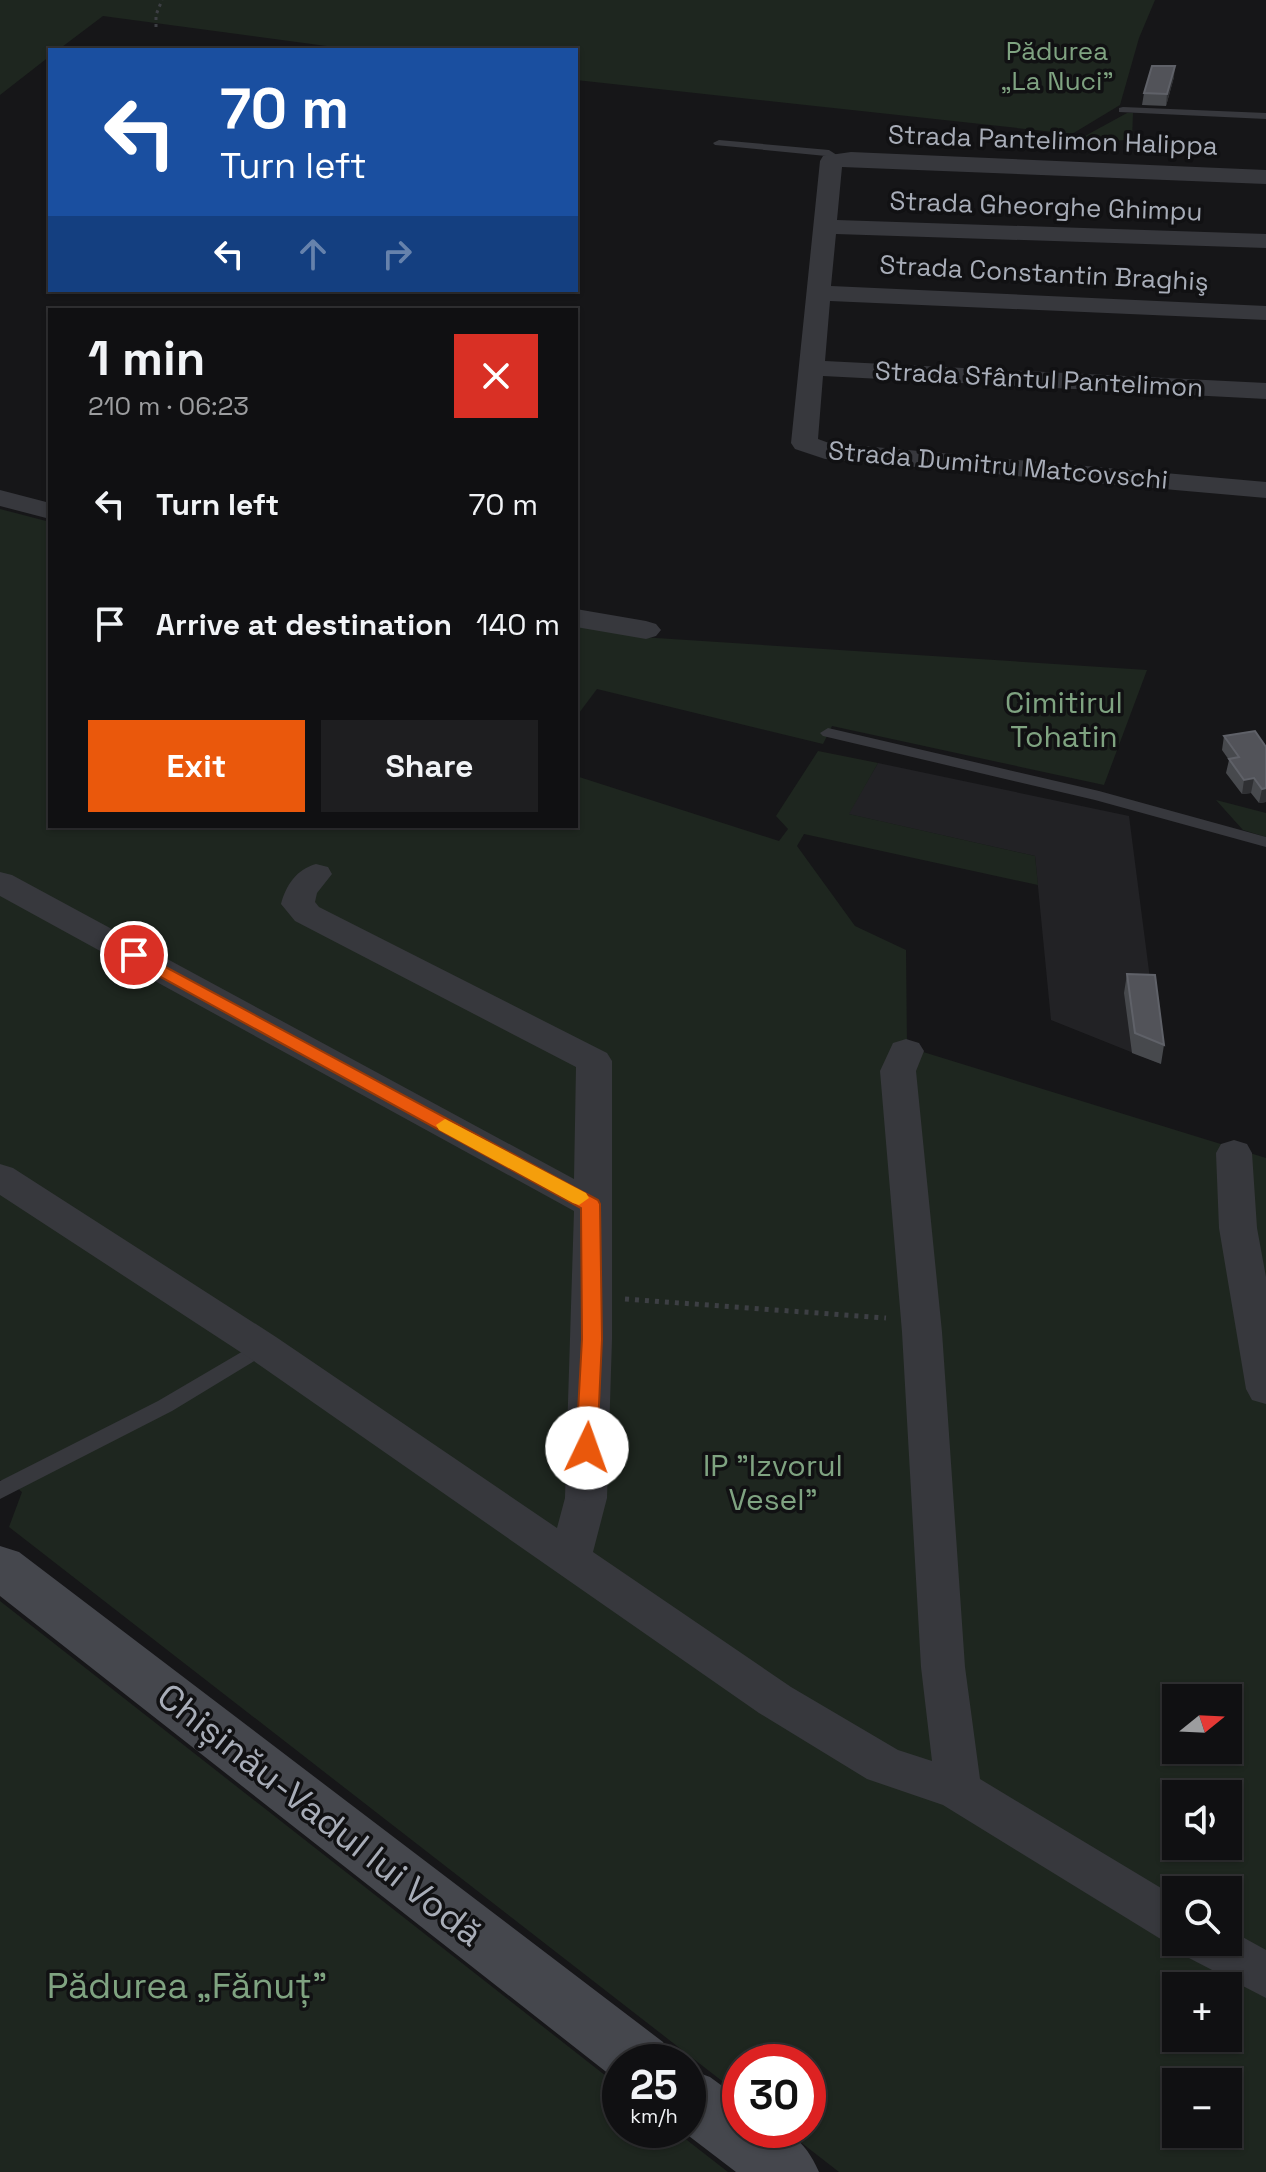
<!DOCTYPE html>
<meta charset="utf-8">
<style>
body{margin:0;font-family:"Space Grotesk",sans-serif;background:#1e1e20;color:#f1f3f6;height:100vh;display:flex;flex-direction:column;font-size:30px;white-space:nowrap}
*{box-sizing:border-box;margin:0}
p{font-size:26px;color:#9c9d9f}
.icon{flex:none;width:44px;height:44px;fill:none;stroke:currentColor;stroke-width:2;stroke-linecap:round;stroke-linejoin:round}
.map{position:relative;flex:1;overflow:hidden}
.side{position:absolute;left:48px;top:308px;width:530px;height:520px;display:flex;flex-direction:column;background:#101012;border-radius:0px;box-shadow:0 2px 6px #0004,0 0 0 2px #303032}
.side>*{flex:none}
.hud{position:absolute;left:48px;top:48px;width:530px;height:244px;border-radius:0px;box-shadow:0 2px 6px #0004,0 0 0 2px #303032;background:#1a4fa0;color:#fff;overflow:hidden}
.needle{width:52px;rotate:72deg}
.buttons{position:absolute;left:1162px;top:1684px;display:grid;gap:16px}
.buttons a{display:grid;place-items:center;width:80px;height:80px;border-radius:0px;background:#101012;box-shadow:0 2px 6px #0004,0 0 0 2px #303032;font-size:40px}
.speed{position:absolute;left:602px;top:2044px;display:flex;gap:16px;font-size:40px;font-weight:700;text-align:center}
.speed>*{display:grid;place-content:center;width:104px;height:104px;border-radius:50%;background:#101012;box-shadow:0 2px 6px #0004,0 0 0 2px #303032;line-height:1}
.speed small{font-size:20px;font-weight:400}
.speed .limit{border:12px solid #d22;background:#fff;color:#111}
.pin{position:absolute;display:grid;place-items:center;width:68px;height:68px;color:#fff;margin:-34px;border:4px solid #fff;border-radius:50%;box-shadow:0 2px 8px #0007}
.me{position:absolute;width:88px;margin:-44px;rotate:3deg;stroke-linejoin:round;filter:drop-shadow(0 0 6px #0008)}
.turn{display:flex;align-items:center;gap:28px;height:168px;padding:0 40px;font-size:36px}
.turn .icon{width:104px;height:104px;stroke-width:2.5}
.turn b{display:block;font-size:56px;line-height:68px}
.lanes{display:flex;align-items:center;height:76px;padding:0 40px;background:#0003;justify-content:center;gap:40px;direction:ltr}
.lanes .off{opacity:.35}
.round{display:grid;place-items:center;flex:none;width:84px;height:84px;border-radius:0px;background:#1e1e20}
.overview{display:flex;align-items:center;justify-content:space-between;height:136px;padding:0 40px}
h1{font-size:48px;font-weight:700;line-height:60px}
.button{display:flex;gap:16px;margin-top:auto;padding:16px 40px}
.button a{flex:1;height:92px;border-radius:0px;background:#ea580c;color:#fff;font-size:32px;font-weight:700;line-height:92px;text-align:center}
.button a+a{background:#1e1e20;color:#f1f3f6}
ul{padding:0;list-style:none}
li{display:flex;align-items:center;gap:24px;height:120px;padding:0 40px}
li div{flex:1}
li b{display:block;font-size:30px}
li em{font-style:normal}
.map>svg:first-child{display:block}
</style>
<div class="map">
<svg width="1266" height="2172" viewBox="0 0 1266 2172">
<rect width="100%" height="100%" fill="#161618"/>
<path fill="#222225" d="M878,763L1129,816L1161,1064L1051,1020L1035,856L848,814Z"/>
<path fill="#1e261f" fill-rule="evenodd" d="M0,0H1155L1139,38L1120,105L1072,134L576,80V50H356L103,16L58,50H50V56L0,95Z
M1127,113H1133L1132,140L1074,142Z
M0,509L50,522V826H576V776L779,841L788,829L776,816L818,751L878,763L849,814L1035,856L1038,885L804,834L797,846L855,926L906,950L907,1047L1266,1158V2172H839L785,2130H808V2062H740V2095L9,1527L22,1492L7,1480H0ZM1176,1698H1228V1750H1176ZM1176,1794H1228V1846H1176ZM1176,1890H1228V1942H1176ZM1176,1986H1228V2038H1176ZM1176,2082H1228V2134H1176Z
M576,625L641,637L1147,670L1104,785L832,726L823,744L597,689L576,717Z
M1216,800L1266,813V837L1243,830Z
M0,1601L620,2087V2130H674L728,2172H0Z"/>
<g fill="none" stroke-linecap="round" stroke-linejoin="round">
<path stroke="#3d3f44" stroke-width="3" stroke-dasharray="3 4" stroke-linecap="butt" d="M156,27V15L162,0"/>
<path stroke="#3d3f44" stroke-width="5" stroke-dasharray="4 6" stroke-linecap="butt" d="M625,1299L886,1318"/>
<path fill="#37383d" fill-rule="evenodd" d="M1123,107L1266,113V119L1119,112V108Z
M719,140L829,150L843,159L837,162L826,156L715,145L713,143Z
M828,728L1099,791L1266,837V847L1095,800L823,736L820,733Z
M262,1340L269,1342L272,1347L269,1352L172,1411L0,1499V1481L158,1401Z"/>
<path fill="#37383d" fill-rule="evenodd" d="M851,152L1266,170V184L842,167L837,220L1266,234V248L836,234L831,286L1266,306V320L830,301L825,361L1266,383V399L823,376L818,439L829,443L1266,482V498L825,459L795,449L791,443L820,161L823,156Z
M0,490L50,503V519L0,506Z
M576,609L646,621L656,624L661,630L656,636L646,639L576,627Z
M316,864L328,867L332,874L317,893L315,902L319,907L607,1053L612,1061V1339L607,1498L593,1552L791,1687L898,1750L932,1761L921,1667L902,1332L880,1071L893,1043L906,1039L919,1043L924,1051L916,1071L942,1332L965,1667L980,1779L1176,1897V1942H1228V1929L1266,1950V1998L1189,1958L1182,1942L1176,1945L1159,1938L943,1805L867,1779L759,1713L248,1357L0,1195V1164L13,1168L276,1337L557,1528L565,1498L574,1211L0,896V872L12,875L574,1179L576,1067L295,921L281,904C286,885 297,869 316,864Z
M1234,1140L1247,1144L1252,1153L1257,1228L1266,1277V1404L1252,1400L1246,1389L1219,1228L1216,1153L1221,1144Z"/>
<path fill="#45474d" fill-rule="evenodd" d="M0,1546L19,1552L663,2042L672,2062H620L619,2082L0,1596Z
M688,2069L710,2077L740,2099V2130C782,2130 800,2129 819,2172H736L681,2130H688Z"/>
</g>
<path fill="#47494d" d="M1174,77L1166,106L1142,105L1144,93Z
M1255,731L1266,802L1259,803L1251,793L1242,794L1226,773L1229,760L1222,750L1224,736Z
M1127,974L1164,1045L1161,1064L1132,1053L1124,993Z"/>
<path fill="#2f3033" d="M1175,66L1174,77L1166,106L1167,94Z
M1254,778L1251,793L1242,794L1244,780Z
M1266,788V802L1259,803L1262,789Z"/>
<path fill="#525359" stroke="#5f6168" stroke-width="2" d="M1152,66H1175L1167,94L1144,93Z
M1255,731L1266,747V788L1262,789L1254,778L1244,780L1229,759L1239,757L1224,736Z
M1127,974L1155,975L1164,1045L1135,1033Z"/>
<path fill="#ea580c" stroke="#983908" stroke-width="2" d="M134,950L598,1200L600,1204L602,1339L597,1448L594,1453H579L576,1448L582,1339L581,1208L128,959L126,955L128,952Z"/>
<path fill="#f59e0b" d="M445,1119L586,1193L589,1198L579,1205L573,1203L439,1130L436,1125Z"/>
<g text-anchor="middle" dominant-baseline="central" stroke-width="7" stroke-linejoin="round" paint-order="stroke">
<g font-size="26" fill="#7fa381" stroke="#111113">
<text x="1057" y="51">Pădurea<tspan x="1057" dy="30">„La Nuci”</tspan></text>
</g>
<g font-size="26" fill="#a8adb8" stroke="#111113">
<text transform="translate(1053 140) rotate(2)">Strada Pantelimon Halippa</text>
<text transform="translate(1046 206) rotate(2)">Strada Gheorghe Ghimpu</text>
<text transform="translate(1044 273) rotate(3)">Strada Constantin Braghiş</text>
<text transform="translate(1039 379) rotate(3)">Strada Sfântul Pantelimon</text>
<text transform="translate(998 465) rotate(5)">Strada Dumitru Matcovschi</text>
</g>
<g font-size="30" fill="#7fa381" stroke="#111113">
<text x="1064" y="702">Cimitirul<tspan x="1064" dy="34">Tohatin</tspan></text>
<text x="773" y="1465">IP "Izvorul<tspan x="773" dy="34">Vesel"</tspan></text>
</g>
<g font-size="36" fill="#a8adb8" stroke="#111113">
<text transform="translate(320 1815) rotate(38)">Chișinău-Vadul lui Vodă</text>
</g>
<g font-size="36" fill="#7fa381" stroke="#111113">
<text x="187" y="1986">Pădurea „Fănuț”</text>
</g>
</g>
</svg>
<div class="buttons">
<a><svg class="needle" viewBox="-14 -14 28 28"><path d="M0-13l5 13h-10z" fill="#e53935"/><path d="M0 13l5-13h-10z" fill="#9c9d9f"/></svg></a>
<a><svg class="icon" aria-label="sound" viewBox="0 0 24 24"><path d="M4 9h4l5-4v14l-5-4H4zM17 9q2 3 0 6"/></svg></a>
<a><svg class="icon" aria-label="search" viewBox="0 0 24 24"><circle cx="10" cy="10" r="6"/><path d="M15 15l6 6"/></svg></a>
<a>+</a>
<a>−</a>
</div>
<div class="speed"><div>25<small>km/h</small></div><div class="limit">30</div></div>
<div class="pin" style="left:134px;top:955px;background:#d93025"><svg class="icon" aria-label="arrive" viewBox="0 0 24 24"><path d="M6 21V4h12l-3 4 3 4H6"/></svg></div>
<svg class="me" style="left:587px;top:1448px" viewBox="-20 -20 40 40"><circle r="19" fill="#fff"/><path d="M0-13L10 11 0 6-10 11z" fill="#ea580c"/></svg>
<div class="hud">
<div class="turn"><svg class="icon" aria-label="left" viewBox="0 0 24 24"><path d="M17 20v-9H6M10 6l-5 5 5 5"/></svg><div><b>70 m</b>Turn left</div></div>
<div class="lanes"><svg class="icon" aria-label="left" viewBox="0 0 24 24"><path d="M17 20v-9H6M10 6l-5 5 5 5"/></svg><svg class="icon off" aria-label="ahead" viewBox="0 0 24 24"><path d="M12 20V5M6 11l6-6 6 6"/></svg><svg class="icon off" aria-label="right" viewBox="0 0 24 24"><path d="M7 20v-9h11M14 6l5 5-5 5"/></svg></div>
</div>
<section class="side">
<div class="overview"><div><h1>1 min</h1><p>210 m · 06:23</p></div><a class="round" style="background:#d93025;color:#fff"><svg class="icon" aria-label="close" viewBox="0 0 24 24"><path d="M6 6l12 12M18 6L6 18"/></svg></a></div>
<ul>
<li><svg class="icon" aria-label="left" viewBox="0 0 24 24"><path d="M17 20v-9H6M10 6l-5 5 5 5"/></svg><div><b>Turn left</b></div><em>70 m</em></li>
<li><svg class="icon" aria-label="arrive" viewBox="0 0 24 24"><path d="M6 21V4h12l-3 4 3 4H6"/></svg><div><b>Arrive at destination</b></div><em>140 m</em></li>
</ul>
<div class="button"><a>Exit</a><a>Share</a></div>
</section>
</div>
